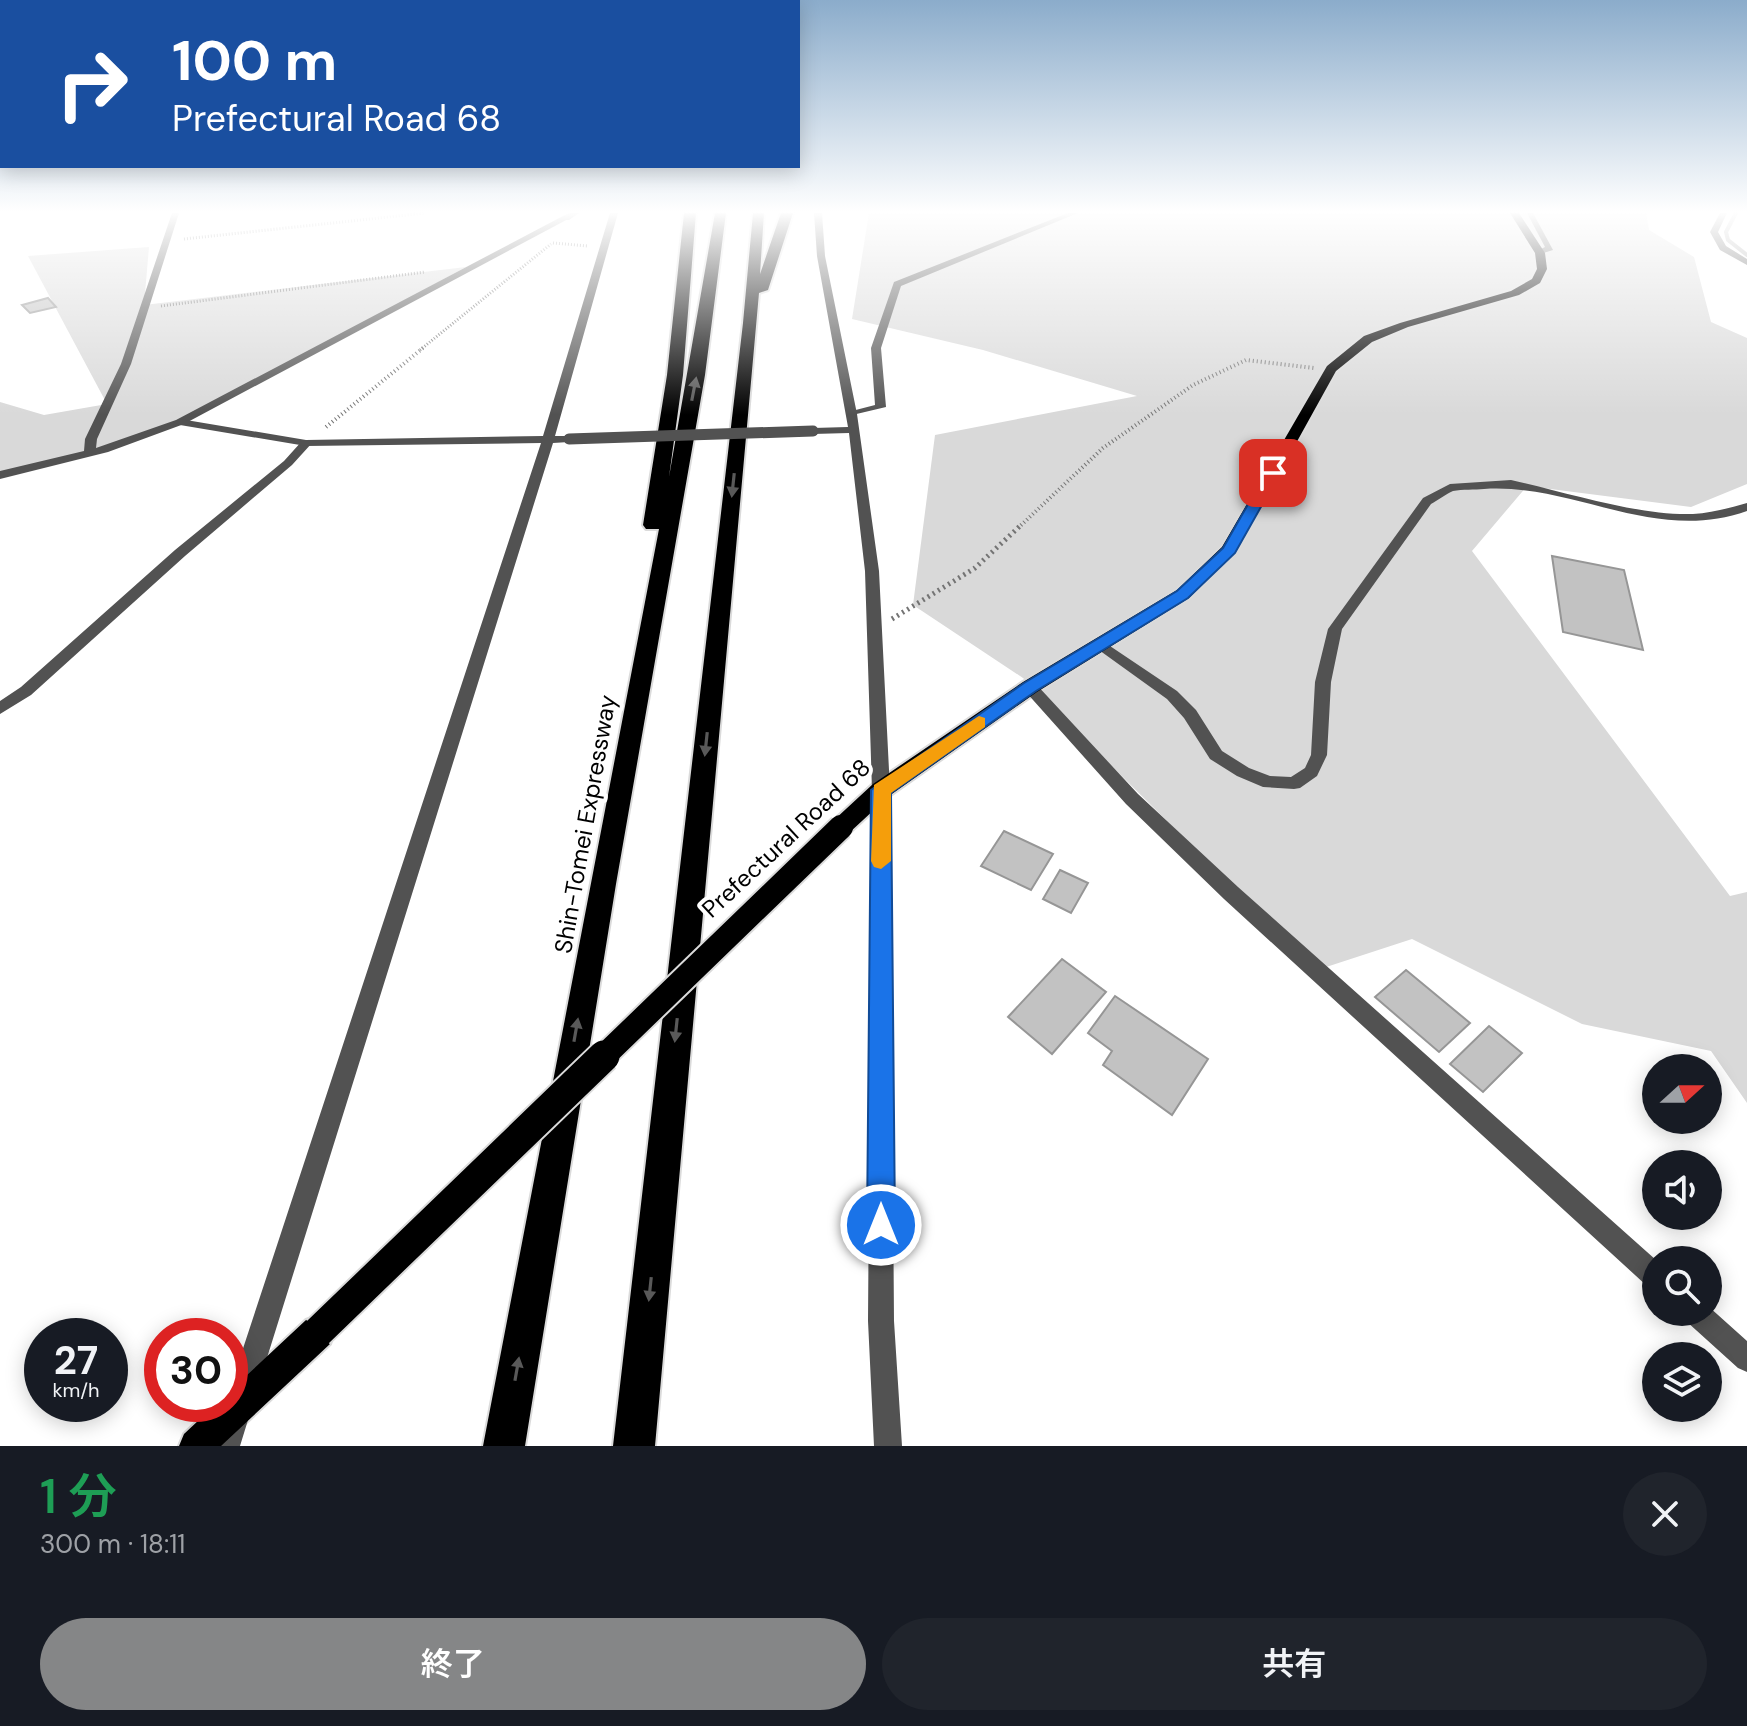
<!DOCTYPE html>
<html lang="ja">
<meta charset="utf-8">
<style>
body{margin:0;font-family:"DM Sans","Noto Sans JP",sans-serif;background:#20242c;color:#f1f3f6;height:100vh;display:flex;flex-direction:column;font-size:30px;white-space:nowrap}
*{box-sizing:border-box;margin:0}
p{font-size:26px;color:#9ea1a6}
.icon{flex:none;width:44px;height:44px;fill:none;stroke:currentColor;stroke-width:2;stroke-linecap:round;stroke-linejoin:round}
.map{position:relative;height:1446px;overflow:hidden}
.drawer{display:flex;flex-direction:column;background:#171b24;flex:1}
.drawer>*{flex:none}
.hud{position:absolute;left:0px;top:0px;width:800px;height:168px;box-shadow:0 4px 20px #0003;background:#1a4fa0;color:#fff;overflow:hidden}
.needle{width:52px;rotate:69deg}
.controls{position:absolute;left:1642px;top:1054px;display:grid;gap:16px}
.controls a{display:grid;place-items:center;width:80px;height:80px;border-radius:50%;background:#171b24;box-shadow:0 4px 20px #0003;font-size:40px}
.speed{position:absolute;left:24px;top:1318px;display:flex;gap:16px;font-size:40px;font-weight:700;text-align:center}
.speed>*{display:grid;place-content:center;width:104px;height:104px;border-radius:50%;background:#171b24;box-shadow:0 4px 20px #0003;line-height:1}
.speed small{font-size:20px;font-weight:400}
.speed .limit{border:12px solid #d22;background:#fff;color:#111}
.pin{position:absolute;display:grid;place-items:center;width:68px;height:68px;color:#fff;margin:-34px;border-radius:16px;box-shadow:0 4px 12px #0006}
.me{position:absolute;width:88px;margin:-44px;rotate:0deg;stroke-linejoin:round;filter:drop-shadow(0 0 6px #0008)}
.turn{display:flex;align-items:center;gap:28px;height:168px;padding:0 40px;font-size:36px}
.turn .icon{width:104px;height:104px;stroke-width:2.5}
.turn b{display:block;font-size:56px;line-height:68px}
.round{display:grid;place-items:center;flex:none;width:84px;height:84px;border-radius:42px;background:#20242c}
.overview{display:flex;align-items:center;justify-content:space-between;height:136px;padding:0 40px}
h1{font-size:48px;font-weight:600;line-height:60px;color:#1e9e55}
.action{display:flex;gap:16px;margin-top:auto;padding:16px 40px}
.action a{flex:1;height:92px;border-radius:48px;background:#858687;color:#fff;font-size:32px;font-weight:600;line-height:92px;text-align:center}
.action a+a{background:#20242c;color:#f1f3f6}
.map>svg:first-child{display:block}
</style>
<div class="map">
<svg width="1747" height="1446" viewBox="0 0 1747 1446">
<rect width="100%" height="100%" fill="#fff"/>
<path fill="#d9d9d9" d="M869,213H1646L1649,230L1694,257L1711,322L1747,338V484L1691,507L1527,486L1472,551L1730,896L1747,892V1103L1711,1051L1582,1024L1412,939L1317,970L1023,678L913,605L935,435L1137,396L983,350L852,319Z
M149,247L144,305L466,267L186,419L74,457L0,472V402L44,415L107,404L28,256Z"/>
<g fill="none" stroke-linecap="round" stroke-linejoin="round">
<path stroke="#a0a0a0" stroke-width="4" d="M1736,213L1726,232L1728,240L1747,255"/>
</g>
<path fill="#c2c2c2" stroke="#969696" stroke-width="2" d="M48,298L56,307L30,313L22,305Z
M1552,556L1624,570L1643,650L1563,632Z
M1004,831L1053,854L1031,890L981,866Z
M1060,870L1088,883L1071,913L1043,899Z
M1062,959L1106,992L1052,1054L1008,1017Z
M1406,970L1470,1023L1439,1052L1375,997Z
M1115,996L1208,1059L1172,1115L1103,1065L1112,1051L1088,1033Z
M1489,1026L1522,1053L1483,1092L1450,1064Z"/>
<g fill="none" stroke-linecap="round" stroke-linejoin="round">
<g stroke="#dbdbdb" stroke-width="4">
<path id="primary" d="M1510,213H1519L1545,253L1547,269L1540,283L1519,295L1408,327L1372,342L1336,371L1237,550L1189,598L1037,692L889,796L849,833L841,836L833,833L830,827L833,821L873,784L1023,682L1177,590L1222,547L1327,366L1364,336L1400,323L1511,291L1532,279L1537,269L1535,253Z
M318,1316L330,1320L334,1332L330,1344L221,1446H179L184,1434L216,1404H230V1391L306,1320Z"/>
</g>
<g stroke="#dbdbdb" stroke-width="4">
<path id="motorway" d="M684,213H696L683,375L669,477L715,213H726L705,375L616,884L525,1446H483L659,529H646L643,525L667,375Z
M753,213H764L760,274L781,213H793L768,290L759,293L655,1446H613L743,323Z"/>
</g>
<path stroke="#747474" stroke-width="3" stroke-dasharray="1 2" stroke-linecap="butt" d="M184,239L425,213
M553,243L588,246
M161,306L425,272
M420,350L551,244"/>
<path stroke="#747474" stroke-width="4" stroke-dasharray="1 3" stroke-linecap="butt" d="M326,427L423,348
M1018,528L1103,448L1193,385L1246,360L1314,368"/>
<path stroke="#747474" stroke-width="5" stroke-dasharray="2 4" stroke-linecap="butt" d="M892,619L975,568L1020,526"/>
<path fill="#525252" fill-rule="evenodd" d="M172,213H179L131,364L97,439L96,448L176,420L563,216L570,218L184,424L108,452L0,479V471L84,451L85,439L121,364Z
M1068,213H1078L901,286L881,348L886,407L848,416V412L875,405L871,348L894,282Z
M1527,213H1533L1553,250L1537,255V251L1545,247Z
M1720,213H1727L1718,232L1726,246L1747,259V265L1720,250L1710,232Z
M302,441L312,443L292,465L185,556L31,695L0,714V701L21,687L175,550L284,461Z
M1511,480C1565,492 1639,516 1693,514C1712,513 1729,508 1747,503V511C1655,544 1574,483 1484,489C1475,490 1462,489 1453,491C1446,494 1438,500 1431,504L1342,629L1331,682L1327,755L1317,776L1300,788L1294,789L1263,787L1237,776L1210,759L1184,718L1167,699L1092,645L1099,640L1104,642L1177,691L1196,710L1222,751L1249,768L1270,776L1291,777L1305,768L1311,755L1315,682L1328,629L1423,498L1450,484Z
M1030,682L1035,683L1138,794L1238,887L1656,1260V1290L1647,1286L1224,899L1126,804L1025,691L1022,687Z
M881,784L887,785L890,790L894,1321L902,1446H874L868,1321L872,790L875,785Z
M1708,1306L1747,1341V1372L1738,1368L1686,1321L1682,1312H1708Z
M234,1406L244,1410L248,1420L240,1446H212L224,1410Z"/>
<path fill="#525252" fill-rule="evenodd" d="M570,213H579L569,220H563V216Z
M610,213H618L555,436H569L575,439L569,442L553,443L256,1393L252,1403L242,1407L232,1403L230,1388L541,443L306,446L180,425L174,422L180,419L306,440L543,436Z
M814,213H822L825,256L857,414L879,571L890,790L887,795H875L872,790L865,571L849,433L813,434L807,431L813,428L848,427L817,256Z"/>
<use href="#primary" fill="#000" fill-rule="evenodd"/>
<use href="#motorway" fill="#000" fill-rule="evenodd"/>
<g stroke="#dbdbdb" stroke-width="28" stroke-linecap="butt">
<path id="primary-bridge-far1" d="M602,1058L841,827"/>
</g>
<g stroke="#dbdbdb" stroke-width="35" stroke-linecap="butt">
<path id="primary-bridge" d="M318,1332L604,1056"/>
</g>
<path stroke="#525252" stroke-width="11" d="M569,439L813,431"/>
<use href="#primary-bridge-far1" stroke="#000" stroke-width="24"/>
<use href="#primary-bridge" stroke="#000" stroke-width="31"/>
</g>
<defs><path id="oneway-solid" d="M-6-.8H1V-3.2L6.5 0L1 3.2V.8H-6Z" transform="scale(2)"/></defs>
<g fill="#595959">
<use href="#oneway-solid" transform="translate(694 389) rotate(-79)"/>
<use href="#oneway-solid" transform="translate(733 485) rotate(96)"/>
<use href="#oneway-solid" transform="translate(706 744) rotate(96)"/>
<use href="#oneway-solid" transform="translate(576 1030) rotate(-80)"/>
<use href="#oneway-solid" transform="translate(676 1030) rotate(96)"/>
<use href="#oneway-solid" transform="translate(650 1289) rotate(96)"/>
<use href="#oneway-solid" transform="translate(517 1369) rotate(-80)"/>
</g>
<linearGradient id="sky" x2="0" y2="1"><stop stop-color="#8baccb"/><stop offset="0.51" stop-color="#fff"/><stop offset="1" stop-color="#fff" stop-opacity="0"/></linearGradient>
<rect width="1747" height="415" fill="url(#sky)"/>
<path fill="#1a73e8" stroke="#114b97" stroke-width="2" d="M1273,469L1280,473L1235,553L1188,598L1036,691L891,793L895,1225L891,1235L881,1239L871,1235L867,1225L871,790L1024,683L1177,591L1223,548L1266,473Z"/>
<path fill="#f59e0b" d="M979,716L985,718V727L891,793V861L881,869L874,867L871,861L874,785Z"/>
<g text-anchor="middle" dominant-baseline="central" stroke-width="8" stroke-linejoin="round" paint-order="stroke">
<g font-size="24" fill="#000" stroke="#fff">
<text transform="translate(585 824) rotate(-80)">Shin-Tomei Expressway</text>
<text transform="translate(786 838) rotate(-43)">Prefectural Road 68</text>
</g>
</g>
</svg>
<div class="controls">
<a><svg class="needle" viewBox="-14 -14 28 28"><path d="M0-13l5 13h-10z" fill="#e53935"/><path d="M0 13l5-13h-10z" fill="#9ea1a6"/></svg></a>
<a><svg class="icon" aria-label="sound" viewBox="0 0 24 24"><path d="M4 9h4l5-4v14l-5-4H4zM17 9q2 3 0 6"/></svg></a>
<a><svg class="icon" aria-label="search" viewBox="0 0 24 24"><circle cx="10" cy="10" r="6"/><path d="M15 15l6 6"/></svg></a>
<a><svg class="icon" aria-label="layers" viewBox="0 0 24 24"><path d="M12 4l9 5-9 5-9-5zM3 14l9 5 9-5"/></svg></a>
</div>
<div class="speed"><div>27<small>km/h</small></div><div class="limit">30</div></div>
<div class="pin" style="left:1273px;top:473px;background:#d93025"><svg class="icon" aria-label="arrive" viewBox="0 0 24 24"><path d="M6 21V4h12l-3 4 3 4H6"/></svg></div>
<svg class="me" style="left:881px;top:1225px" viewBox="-20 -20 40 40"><circle r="17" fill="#1a73e8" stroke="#fff" stroke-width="3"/><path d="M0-11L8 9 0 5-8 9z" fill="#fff"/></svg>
<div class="hud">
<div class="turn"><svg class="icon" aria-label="right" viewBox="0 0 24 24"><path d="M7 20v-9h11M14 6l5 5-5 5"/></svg><div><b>100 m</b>Prefectural Road 68</div></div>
</div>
</div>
<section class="drawer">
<div class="overview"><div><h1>1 分</h1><p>300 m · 18:11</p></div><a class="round"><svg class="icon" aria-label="close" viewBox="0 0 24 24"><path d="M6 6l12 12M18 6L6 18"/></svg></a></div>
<div class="action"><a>終了</a><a>共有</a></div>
</section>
